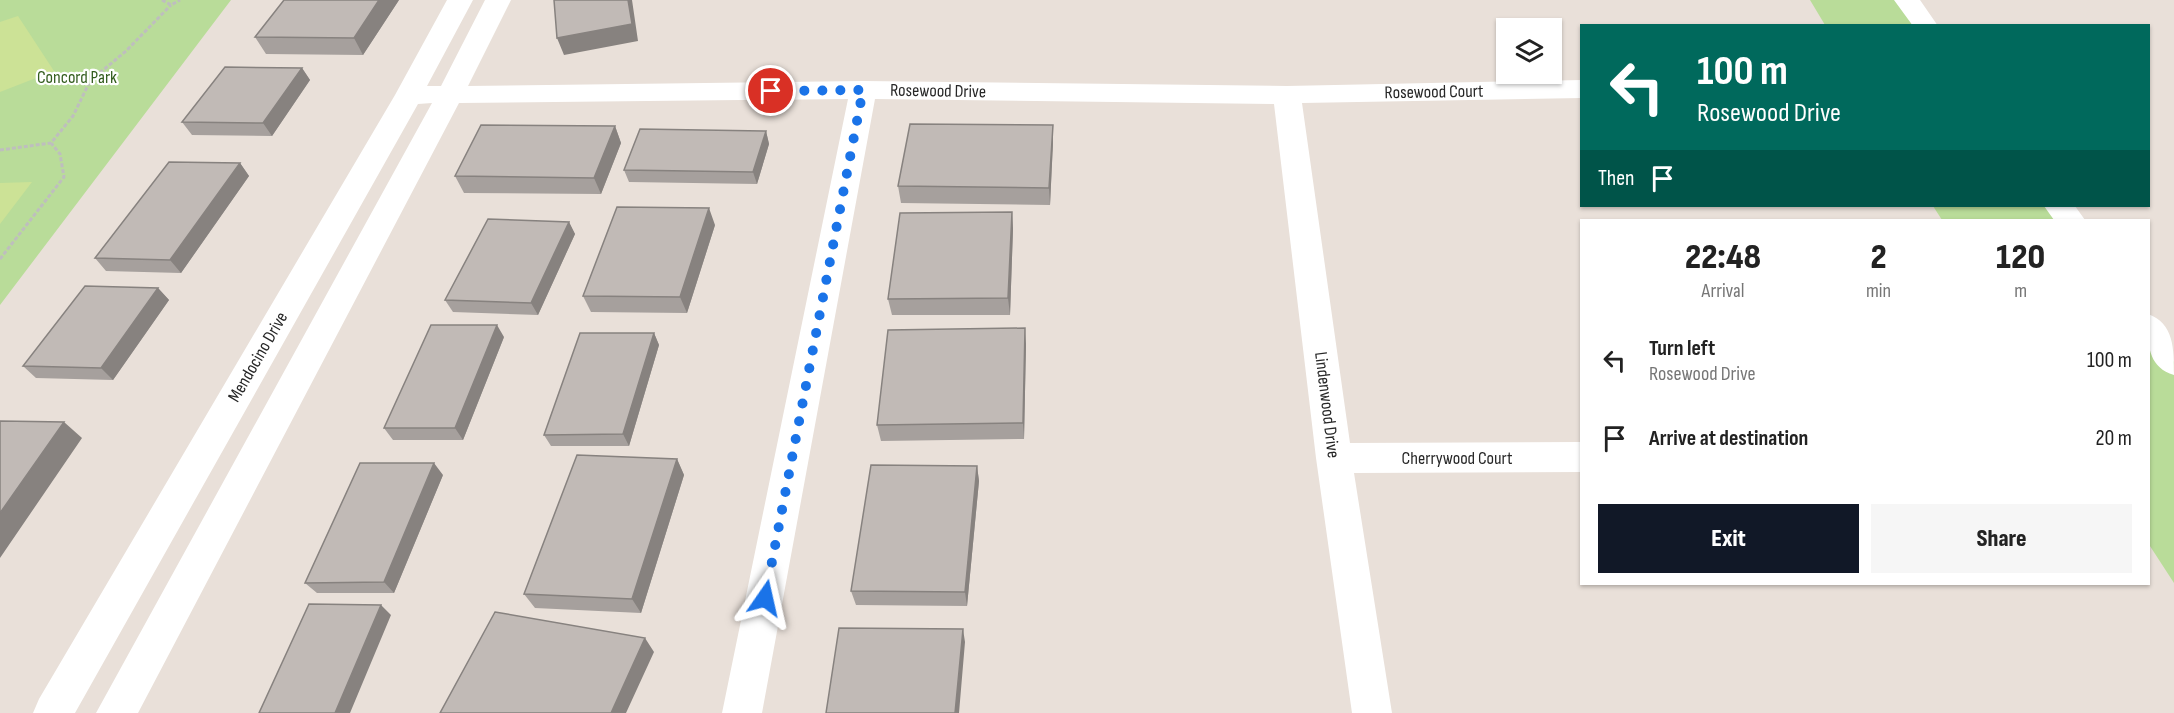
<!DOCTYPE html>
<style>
body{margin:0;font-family:"Sofia Sans Condensed",sans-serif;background:#f6f6f6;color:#222;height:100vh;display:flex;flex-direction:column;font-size:22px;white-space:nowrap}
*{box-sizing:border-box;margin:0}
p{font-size:20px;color:#767676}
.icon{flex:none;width:33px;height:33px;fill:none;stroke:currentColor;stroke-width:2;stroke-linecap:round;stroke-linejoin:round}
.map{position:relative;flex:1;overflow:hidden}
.sheet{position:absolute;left:1580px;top:219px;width:570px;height:366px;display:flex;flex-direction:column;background:#fff;border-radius:0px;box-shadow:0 2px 4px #0004}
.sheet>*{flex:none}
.banner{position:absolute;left:1580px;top:24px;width:570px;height:183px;border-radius:0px;box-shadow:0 2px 4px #0004;background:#00695c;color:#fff;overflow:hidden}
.buttons{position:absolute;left:1496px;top:18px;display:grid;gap:12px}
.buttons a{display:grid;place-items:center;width:66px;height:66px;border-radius:0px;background:#fff;box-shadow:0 2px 4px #0004;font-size:30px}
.pin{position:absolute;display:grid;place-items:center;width:51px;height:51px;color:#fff;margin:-26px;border:3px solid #fff;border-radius:50%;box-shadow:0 2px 6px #0007}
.me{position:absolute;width:66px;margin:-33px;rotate:11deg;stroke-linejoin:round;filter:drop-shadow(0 0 4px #0008)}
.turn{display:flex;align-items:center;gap:21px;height:126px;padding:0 18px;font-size:27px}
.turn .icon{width:78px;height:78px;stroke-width:2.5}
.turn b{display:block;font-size:42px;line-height:51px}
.then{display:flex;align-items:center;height:57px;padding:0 18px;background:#0003;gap:12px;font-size:22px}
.eta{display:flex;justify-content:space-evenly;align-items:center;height:102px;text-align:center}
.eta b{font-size:36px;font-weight:800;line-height:42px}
.primary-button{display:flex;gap:12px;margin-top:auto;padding:12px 18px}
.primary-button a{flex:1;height:69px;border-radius:0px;background:#111827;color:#fff;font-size:24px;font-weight:800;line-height:69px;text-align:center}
.primary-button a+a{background:#f6f6f6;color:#222}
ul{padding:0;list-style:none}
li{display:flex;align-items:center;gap:18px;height:78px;padding:0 18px}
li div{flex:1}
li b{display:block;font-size:22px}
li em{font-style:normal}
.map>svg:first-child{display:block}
</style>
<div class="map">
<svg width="2174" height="713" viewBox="0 0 2174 713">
<rect width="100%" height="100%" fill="#e9e0d9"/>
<path fill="#b9dc99" d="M0,0H231L0,305Z
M1810,0H1907L1926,25H1825Z
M1933,206H2059L2070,220H1942Z
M2148,326L2174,362V583L2148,543Z"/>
<path fill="#cce296" d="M18,16L54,71L0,92V22Z
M32,182L0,224V183Z"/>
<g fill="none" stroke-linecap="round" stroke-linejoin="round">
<path stroke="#bebebe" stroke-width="3" stroke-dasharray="4 2" stroke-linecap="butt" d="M162,0L171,5L180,0
M0,150L51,143L73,116L90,81L126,51L171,5
M0,259L64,177L60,154L51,143"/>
<path fill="#fff" fill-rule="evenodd" d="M447,0H473L427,86H441L485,0H511L468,86L863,81L1287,86L1581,80V98L1302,103L1350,443L1581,442V472L1354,473L1392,713H1352L1316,458L1274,104L875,99L762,713H722L848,99L459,103L138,713H96L432,103L418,104L75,713H33L39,699L395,95Z"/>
<path fill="#fff" fill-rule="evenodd" d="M1894,0H1920L1938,26H1913Z
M2044,206H2075L2085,220H2054Z
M2148,314C2174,323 2174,349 2174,375C2145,366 2148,339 2148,314Z"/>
</g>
<path fill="#a6a09d" d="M399,0L363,55L266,54L255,37Z
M302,68L310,80L272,136L192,135L182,122Z
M1053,125V142L1050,205L901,203L898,186Z
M615,126L621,143L601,194L464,193L455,176Z
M766,131L769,144L757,184L629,182L624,170Z
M240,163L249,176L181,273L106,271L95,258Z
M1012,212L1013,229L1010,315H892L888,299Z
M569,222L575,234L538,315L453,312L445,300Z
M715,225L687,313L591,312L583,296Z
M158,288L169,300L113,380L36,378L23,366Z
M654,333L659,345L629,446H551L544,435Z
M504,337L463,440H393L384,428Z
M1026,344L1024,439L881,441L877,425Z
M677,459L684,475L641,613L535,608L524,594Z
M977,466L979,481L967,606L856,605L851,591Z
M443,475L394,593H317L305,583Z"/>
<path fill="#87827f" d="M379,0H399L363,55L354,38Z
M628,0H632L638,41L564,55L557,38Z
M302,68L310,80L272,136L263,123Z
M1053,125V142L1050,205L1049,188Z
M615,126L621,143L601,194L594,178Z
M766,131L769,144L757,184L753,172Z
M240,163L249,176L181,273L170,260Z
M709,208L715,225L687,313L680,297Z
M1012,212L1013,229L1010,315L1008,298Z
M569,222L575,234L538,315L531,303Z
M158,288L169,300L113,380L101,368Z
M497,325L504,337L463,440L455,428Z
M1025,328L1026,344L1024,439L1023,423Z
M654,333L659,345L629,446L623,434Z
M64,422L82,438L0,558V513Z
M677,459L684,475L641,613L632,599Z
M434,463L443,475L394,593L384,582Z
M977,466L979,481L967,606L965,592Z
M381,605L391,615L350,713H335Z
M963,629L965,642L959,713H955Z
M645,638L654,652L626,713H611Z"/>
<path fill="#c1bab6" stroke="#87827f" stroke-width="1.5" d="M284,0H379L354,38L255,37Z
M554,0H628L632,24L557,38Z
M225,67L302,68L263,123L182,122Z
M910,124L1053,125L1049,188L898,186Z
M481,125L615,126L594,178L455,176Z
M640,129L766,131L753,172L624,170Z
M169,162L240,163L170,260L95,258Z
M617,207L709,208L680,297L583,296Z
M1012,212L1008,298L888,299L900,213Z
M488,219L569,222L531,303L445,300Z
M85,286L158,288L101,368L23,366Z
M431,325H497L455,428H384Z
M1025,328L1023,423L877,425L888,330Z
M580,333H654L623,434L544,435Z
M0,421L64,422L0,513Z
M577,455L677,459L632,599L524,594Z
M360,463H434L384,582L305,583Z
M871,465L977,466L965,592L851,591Z
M309,604L381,605L335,713H259Z
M495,612L645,638L611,713H440Z
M839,628L963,629L955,713H826Z"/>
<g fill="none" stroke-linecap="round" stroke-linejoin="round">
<path stroke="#1a73e8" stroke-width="10" stroke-dasharray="0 18" d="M765,598L863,90L771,91"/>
</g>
<g text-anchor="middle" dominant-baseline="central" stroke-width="4.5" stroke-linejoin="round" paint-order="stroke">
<g font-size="18" fill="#335d1e" stroke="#fff">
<text x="77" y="77">Concord Park</text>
</g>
<g font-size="18" fill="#272727" stroke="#fff">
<text transform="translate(938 91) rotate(1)">Rosewood Drive</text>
<text transform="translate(1434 92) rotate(-1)">Rosewood Court</text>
<text transform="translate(258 357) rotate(-60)">Mendocino Drive</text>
<text transform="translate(1327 405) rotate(83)">Lindenwood Drive</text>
<text x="1457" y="458">Cherrywood Court</text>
</g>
</g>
</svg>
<div class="buttons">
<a><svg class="icon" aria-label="layers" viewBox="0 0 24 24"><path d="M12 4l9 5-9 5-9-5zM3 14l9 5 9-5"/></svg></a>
</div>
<div class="pin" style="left:771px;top:91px;background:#d93025"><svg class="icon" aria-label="arrive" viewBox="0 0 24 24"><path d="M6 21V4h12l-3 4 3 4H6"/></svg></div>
<svg class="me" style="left:765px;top:598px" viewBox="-20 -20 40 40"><path d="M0-17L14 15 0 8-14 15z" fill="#1a73e8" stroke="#fff" stroke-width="4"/></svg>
<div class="banner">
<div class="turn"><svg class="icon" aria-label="left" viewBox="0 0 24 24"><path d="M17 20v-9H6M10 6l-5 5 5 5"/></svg><div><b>100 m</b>Rosewood Drive</div></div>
<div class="then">Then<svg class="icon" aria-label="arrive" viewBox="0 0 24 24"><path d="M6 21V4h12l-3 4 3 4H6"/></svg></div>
</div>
<section class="sheet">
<div class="eta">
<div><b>22:48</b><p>Arrival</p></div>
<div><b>2</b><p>min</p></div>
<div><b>120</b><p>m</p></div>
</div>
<ul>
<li><svg class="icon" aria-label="left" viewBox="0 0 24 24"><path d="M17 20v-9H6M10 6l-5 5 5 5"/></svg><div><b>Turn left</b><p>Rosewood Drive</p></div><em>100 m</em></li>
<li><svg class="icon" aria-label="arrive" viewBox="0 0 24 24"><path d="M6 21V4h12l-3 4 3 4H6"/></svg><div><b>Arrive at destination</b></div><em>20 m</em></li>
</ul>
<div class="primary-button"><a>Exit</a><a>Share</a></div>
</section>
</div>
